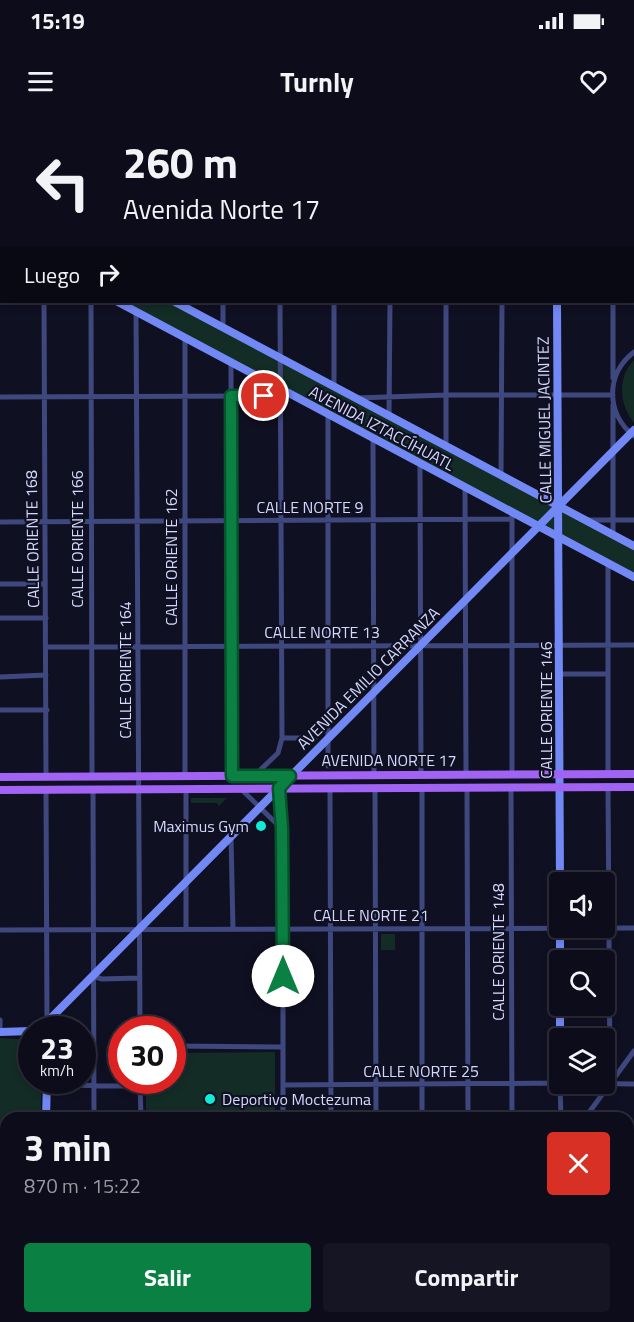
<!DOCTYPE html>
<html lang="es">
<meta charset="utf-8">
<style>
body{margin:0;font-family:"Titillium Web",sans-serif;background:#151523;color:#f1f3f6;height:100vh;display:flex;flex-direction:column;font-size:22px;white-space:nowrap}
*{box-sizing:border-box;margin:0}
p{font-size:20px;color:#9a9ba2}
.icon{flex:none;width:33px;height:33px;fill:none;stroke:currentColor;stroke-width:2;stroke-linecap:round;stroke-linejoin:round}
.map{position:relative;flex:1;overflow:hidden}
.sheet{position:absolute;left:0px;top:992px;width:634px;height:212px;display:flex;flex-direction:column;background:#0c0c1a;border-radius:18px 18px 0 0;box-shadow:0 3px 9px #0003,0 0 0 2px #2c2c39}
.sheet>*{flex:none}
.guide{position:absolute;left:0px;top:0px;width:634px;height:183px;box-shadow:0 3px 9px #0003,0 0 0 2px #2c2c39;background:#0c0c1a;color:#f1f3f6;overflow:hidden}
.fabs{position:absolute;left:549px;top:752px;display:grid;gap:12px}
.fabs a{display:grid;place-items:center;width:66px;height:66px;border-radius:6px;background:#0c0c1a;box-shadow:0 3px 9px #0003,0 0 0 2px #2c2c39;font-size:30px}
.speed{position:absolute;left:18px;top:896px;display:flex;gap:12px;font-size:30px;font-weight:700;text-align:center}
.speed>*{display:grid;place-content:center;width:78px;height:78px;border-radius:50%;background:#0c0c1a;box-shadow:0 3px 9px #0003,0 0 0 2px #2c2c39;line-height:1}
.speed small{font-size:15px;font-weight:400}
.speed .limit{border:9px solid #d22;background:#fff;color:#111}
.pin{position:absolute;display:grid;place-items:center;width:51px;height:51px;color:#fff;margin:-26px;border:3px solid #fff;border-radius:50%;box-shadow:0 2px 6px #0007}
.me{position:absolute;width:66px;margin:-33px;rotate:0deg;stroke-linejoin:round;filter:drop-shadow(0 0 4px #0008)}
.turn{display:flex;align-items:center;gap:21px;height:126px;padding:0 24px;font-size:27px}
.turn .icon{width:78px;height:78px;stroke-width:2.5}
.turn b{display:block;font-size:42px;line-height:51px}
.then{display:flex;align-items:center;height:57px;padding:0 24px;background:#0003;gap:12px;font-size:22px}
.round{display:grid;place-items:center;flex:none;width:63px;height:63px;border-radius:6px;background:#151523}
.head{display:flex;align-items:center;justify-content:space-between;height:102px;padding:0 24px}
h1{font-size:36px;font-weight:700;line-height:45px}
.cta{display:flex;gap:12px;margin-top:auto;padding:12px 24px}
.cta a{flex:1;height:69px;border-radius:6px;background:#0b8043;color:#fff;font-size:24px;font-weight:700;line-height:69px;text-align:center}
.cta a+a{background:#151523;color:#f1f3f6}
.status{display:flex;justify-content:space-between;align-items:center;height:42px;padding:0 30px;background:#0c0c1a;direction:ltr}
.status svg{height:16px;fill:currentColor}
header{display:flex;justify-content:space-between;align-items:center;height:78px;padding:0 24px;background:#0c0c1a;font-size:27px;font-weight:700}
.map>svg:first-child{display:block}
</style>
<div class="status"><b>15:19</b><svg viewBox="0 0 49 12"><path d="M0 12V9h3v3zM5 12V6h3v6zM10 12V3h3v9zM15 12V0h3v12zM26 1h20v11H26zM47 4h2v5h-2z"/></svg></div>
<header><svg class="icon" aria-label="menu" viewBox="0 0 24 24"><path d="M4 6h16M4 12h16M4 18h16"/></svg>Turnly<svg class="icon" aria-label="heart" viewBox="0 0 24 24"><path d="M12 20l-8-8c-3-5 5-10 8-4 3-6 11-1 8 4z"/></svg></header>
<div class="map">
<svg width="634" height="1202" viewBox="0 0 634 1202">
<rect width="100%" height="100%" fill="#101023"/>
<path fill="#132c26" d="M0,0H267V1L2,2L0,6Z
M122,182H171L634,428V455Z
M634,240V303C619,284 617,258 634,240Z
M191,678H227L219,686L217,683H191Z
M381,814H395V830H381Z
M0,918L31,920L32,960H41V997L6,998V1014H0Z
M275,932V997H146V960H172L173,955L178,954V933Z"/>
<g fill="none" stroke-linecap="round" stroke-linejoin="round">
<path stroke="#3e487e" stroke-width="5" d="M275,0V2
M1,26L2,76
M633,149H634
M44,182L46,657
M91,182L92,657
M334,182V266
M613,182V258
M136,192L140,909
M223,207V182
M185,218V656
M634,232C605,254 606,294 634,316
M231,242L232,656
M0,277L281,276
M356,278L447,275H613
M328,294V646
M389,296L390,182
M373,319L374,656
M446,326V182
M420,343L421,656
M501,355L502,182
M465,367L466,655
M512,397V655
M588,400H634
M0,402L512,399
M613,414V285
M0,464H45
M0,498H46
M47,527L634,525
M559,554H607
M0,557L46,555
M0,590H47
M282,618H315
M255,655L278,633L282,618L280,182
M608,655V442
M608,666L610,964
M422,667V998
M467,667L468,998
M511,667L512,998
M240,668L282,709
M279,668L283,809V998
M330,668L331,998
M375,668L376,998
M46,669L47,902
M93,669L94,998
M231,716L233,809
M186,809V669
M0,810L634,808
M92,856L102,859L140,858
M0,900V912
M172,926L283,927
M140,960L141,998
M560,963L561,998
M564,963L634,964
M47,965L140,966
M283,965L560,963
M585,998L634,931
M0,1020L2,1202
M628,1061L634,1053
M628,1076L634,1069
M49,1197V1202
M143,1197L146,1202
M189,1197V1202
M284,1197V1202
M332,1197V1202
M376,1197V1202
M599,1197L606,1202
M96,1202V1197
M235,1202V1197
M421,1202V1197
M431,1202L435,1197
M523,1202L527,1197
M535,1202L539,1197"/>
<path stroke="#7289f5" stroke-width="8" d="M540,0L541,2
M548,0L549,2
M633,22H634
M0,26H2
M0,85L2,87
M0,117L2,118
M0,143L2,142
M118,182L634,457
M175,182L634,426
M557,182L560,762
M560,840V807
M37,909L47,902L634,310
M0,912L32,911
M560,918V885
M46,998L47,960
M0,1020H6
M618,1202L622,1197"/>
<path stroke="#a163f4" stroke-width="8" d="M633,7H634
M0,10H2
M0,657L634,654
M0,670L634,667"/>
<path stroke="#f358c1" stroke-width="10" d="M628,1191L631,1186
M630,1202L634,1197"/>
</g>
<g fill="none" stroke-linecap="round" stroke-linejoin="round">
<g stroke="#07532c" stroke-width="15">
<path id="route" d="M264,276H231L232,656H290L279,668L282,709L283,856"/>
</g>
<use href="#route" stroke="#0b8043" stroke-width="10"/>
</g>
<g fill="#10ecd6" stroke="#101023" stroke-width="2">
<circle cx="261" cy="706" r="6"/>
<circle cx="210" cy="979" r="6"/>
</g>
<g text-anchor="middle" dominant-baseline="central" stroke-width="4.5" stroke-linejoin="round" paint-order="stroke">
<g font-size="16" fill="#d4d8fc" stroke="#101023">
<text transform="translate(544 300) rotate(-91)">CALLE MIGUEL JACINTEZ</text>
<text transform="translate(382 308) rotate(28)">AVENIDA IZTACCÍHUATL</text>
<text x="310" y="387">CALLE NORTE 9</text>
<text transform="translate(32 419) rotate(-91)">CALLE ORIENTE 168</text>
<text transform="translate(77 419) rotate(-90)">CALLE ORIENTE 166</text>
<text transform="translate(171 437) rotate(-90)">CALLE ORIENTE 162</text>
<text x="322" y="512">CALLE NORTE 13</text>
<text transform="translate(125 550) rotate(-90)">CALLE ORIENTE 164</text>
<text transform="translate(368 558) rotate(-45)">AVENIDA EMILIO CARRANZA</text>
<text transform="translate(546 590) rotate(-90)">CALLE ORIENTE 146</text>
<text x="389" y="640">AVENIDA NORTE 17</text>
<text x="371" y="795">CALLE NORTE 21</text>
<text transform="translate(498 832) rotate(-90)">CALLE ORIENTE 148</text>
<text x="421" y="951">CALLE NORTE 25</text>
</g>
<g font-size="16" fill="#d4d8fc" stroke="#101023" text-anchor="end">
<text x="249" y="706">Maximus Gym</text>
<text x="222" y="979" text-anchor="start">Deportivo Moctezuma</text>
</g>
</g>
</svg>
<div class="fabs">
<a><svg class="icon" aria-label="sound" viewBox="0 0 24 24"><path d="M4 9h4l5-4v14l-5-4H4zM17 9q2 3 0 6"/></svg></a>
<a><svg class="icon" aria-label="search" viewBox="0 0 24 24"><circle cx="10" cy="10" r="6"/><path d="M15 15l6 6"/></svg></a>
<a><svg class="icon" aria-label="layers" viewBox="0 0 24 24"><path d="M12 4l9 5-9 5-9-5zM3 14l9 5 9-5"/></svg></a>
</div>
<div class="speed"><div>23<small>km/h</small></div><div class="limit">30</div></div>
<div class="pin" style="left:264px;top:276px;background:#d93025"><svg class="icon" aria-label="arrive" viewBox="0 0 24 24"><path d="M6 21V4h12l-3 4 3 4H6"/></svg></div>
<svg class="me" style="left:283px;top:856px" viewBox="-20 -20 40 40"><circle r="19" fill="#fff"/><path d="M0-13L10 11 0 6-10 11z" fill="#0b8043"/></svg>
<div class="guide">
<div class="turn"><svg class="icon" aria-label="left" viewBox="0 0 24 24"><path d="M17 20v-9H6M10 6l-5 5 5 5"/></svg><div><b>260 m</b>Avenida Norte 17</div></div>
<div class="then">Luego<svg class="icon" aria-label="right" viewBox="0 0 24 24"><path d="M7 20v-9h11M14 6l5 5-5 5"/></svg></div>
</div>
<section class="sheet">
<div class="head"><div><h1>3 min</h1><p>870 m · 15:22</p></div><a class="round" style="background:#d93025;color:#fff"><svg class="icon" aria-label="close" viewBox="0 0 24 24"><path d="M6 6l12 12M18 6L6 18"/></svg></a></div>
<div class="cta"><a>Salir</a><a>Compartir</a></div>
</section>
</div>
